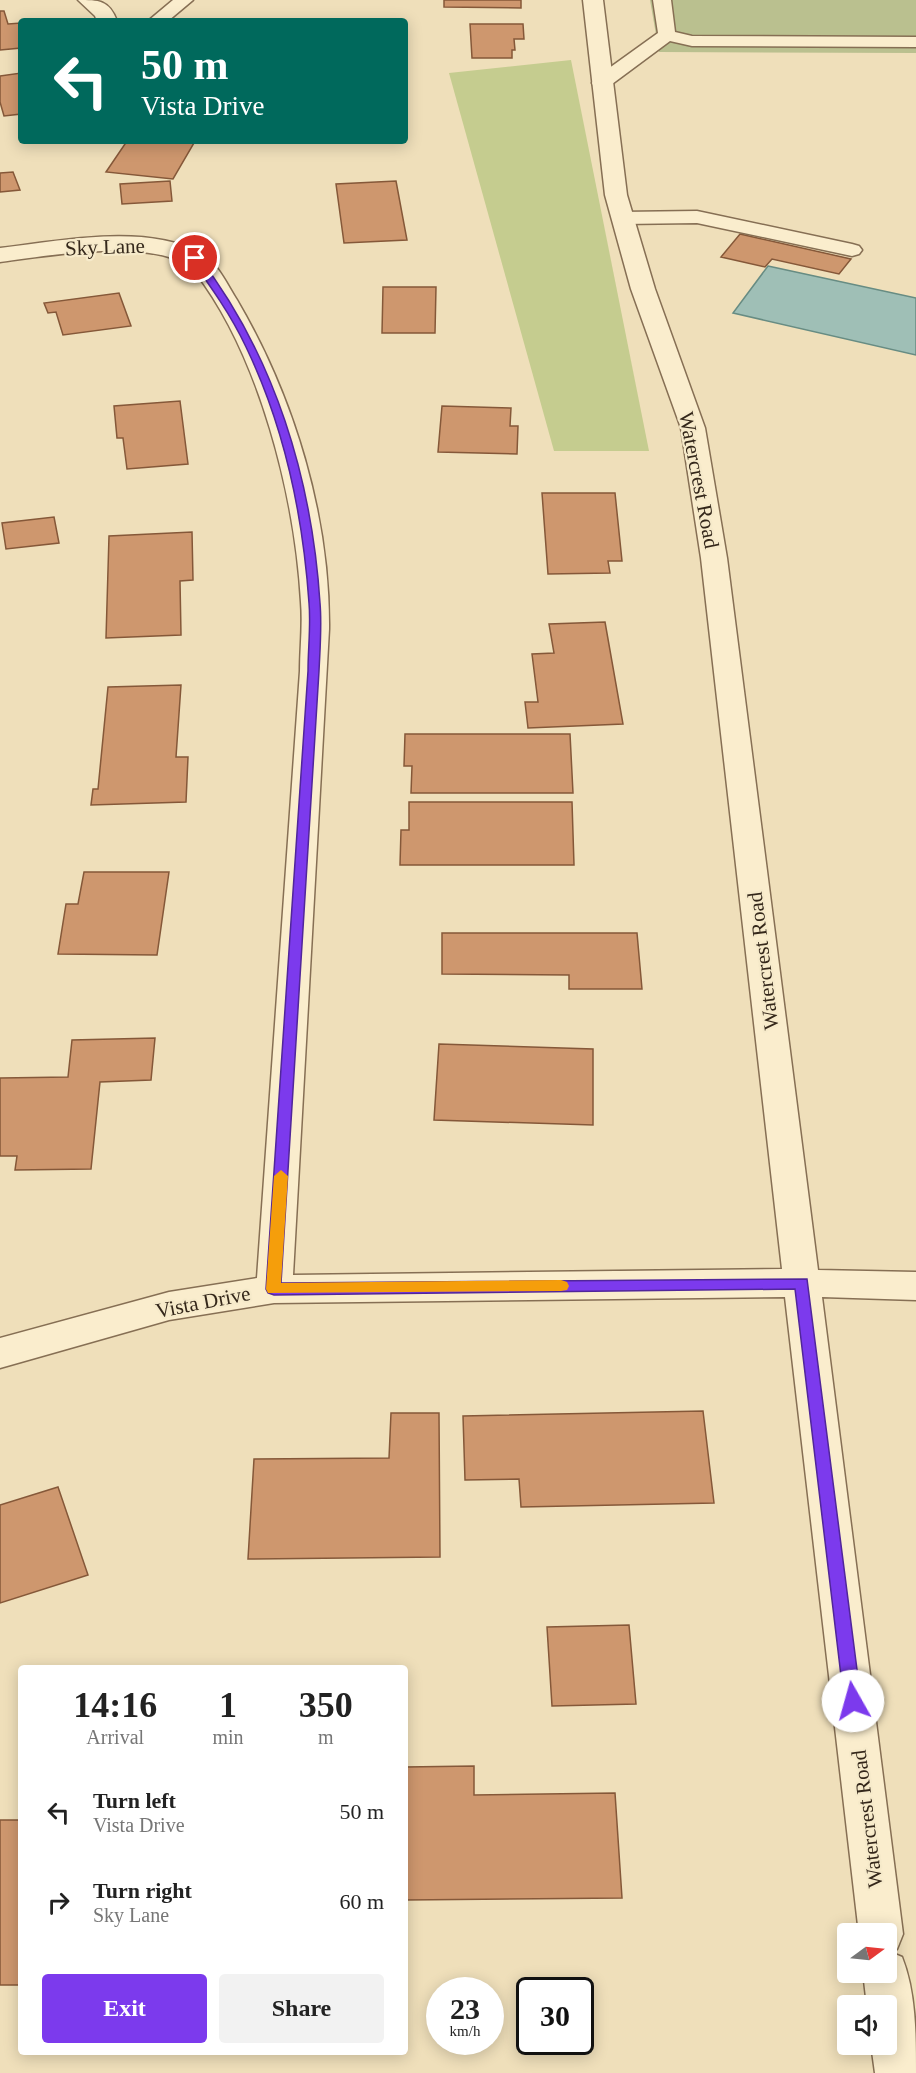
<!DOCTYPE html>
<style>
body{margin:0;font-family:Georgia,serif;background:#f2f2f2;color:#222;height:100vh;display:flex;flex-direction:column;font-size:22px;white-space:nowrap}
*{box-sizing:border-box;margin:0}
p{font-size:20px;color:#767676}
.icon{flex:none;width:33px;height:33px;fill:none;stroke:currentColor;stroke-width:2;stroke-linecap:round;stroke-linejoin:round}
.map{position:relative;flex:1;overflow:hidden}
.panel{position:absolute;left:18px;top:1665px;width:390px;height:390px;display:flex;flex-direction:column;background:#fff;border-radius:6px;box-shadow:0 3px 15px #0003}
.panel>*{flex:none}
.guide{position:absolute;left:18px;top:18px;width:390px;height:126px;border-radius:6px;box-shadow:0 3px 15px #0003;background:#00695c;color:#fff;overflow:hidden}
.needle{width:39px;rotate:75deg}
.buttons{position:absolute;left:837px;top:1923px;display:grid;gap:12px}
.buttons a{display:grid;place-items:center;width:60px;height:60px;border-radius:6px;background:#fff;box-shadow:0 3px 15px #0003;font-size:30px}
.speed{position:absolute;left:426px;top:1977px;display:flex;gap:12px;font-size:30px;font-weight:700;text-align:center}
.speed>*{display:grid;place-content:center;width:78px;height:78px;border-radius:50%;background:#fff;box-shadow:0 3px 15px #0003;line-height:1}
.speed small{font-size:15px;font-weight:400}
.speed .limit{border:3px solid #111;border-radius:9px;background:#fff;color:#111}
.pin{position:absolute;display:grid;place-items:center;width:51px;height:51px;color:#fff;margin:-26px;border:3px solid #fff;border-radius:50%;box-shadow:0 2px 6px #0007}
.me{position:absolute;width:66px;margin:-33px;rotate:353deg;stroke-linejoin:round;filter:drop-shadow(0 0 4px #0008)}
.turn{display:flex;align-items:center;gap:21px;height:126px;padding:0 24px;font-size:27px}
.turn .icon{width:78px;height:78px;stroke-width:2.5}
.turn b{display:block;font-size:42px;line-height:51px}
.eta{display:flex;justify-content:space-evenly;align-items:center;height:102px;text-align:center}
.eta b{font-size:36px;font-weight:700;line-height:42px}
.cta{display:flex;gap:12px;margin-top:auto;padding:12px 24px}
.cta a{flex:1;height:69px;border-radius:6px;background:#7c3aed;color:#fff;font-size:24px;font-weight:700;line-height:69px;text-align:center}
.cta a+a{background:#f2f2f2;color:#222}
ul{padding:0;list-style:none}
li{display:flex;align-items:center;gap:18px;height:90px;padding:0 24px}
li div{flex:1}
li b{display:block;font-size:22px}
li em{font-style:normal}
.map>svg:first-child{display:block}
</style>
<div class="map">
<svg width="916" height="2073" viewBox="0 0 916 2073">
<rect width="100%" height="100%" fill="#efdfba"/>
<path fill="#c5cc8f" d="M571,60L649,451H554L449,73Z"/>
<path fill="#bac08f" d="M650,0H916V53L659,52Z"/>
<path fill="#9fbfb6" stroke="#678c83" stroke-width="1.5" d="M768,266L916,298V355L733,313Z"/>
<path fill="#ce976e" stroke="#855839" stroke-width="1.5" d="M444,0H521V8L444,7Z
M0,11H4L8,24L21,23V48L0,50Z
M470,24H523L524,39H514L515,50H512V58H472Z
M21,73V114L4,116L0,102V76Z
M127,141H170L194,143L173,179L106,172Z
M13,172L20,190L0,192V173Z
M170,181L172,201L122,204L120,184Z
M396,181L407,240L344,243L336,184Z
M740,234L851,259L839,274L772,259L765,267L721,257Z
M383,287H436L435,333H382Z
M119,293L131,326L63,335L56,312L48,313L44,303Z
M180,401L188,464L127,469L123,438H117L114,406Z
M442,406L511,408L510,426H518L517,454L438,452Z
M542,493H615L622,561H608L610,573L548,574Z
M54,517L59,543L6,549L2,523Z
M192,532L193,580L180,581L181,635L106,638L109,536Z
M605,622L623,724L528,728L525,702H538L532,654L554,653L549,624Z
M181,685L176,757H188L186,802L91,805L93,789H98L108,687Z
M405,734H570L573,793H411L412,766H404Z
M409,802H572L574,865H400L401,830H409Z
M84,872H169L157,955L58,954L66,904H78Z
M442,933H637L642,989H569V975L442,974Z
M155,1038L151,1080L100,1082L91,1169L15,1170L17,1156H0V1078L68,1077L72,1040Z
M439,1044L593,1049V1125L434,1120Z
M703,1411L714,1503L521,1507L519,1479L465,1480L463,1416Z
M391,1413H439L440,1557L248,1559L254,1459L389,1458Z
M58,1487L88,1575L0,1603V1505Z
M629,1625L636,1704L552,1706L547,1627Z
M474,1766V1795L615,1793L622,1898L405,1900V1767Z
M0,1820H21V1985H0Z"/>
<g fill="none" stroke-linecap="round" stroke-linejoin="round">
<g stroke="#866f54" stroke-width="3">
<path id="lane" d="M173,0H193L168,21H148Z
M653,0H671L675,32L692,36L916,37V47L692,46L670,41L608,87H594L592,83L594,79L658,33Z
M697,211L852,244L859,246L862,250L859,254L852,256L697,223L622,224L615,222L612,218L615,214L622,212Z"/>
</g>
<g stroke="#866f54" stroke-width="3">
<path id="street" d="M78,0C99,0 109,0 117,21H97L95,16Z
M583,0H603L627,195L655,289L705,428L727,558L818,1270L916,1272V1300L822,1297L903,1934L897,1949L890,1952L902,1957C916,1992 916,2035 916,2073H875L871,2044H886V2006H867L863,1972H886V1934H859L785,1297L274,1303L169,1320L0,1368V1338L169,1292L257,1278L300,671C300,648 303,625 301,602C295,497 260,356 195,272C160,235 47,256 0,262V248C60,241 146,223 201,253C217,262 228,286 237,300C294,397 330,516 329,629L293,1275L782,1269L701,558L681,428L631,289L605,195Z"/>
</g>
<use href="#lane" fill="#faedcd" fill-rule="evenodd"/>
<use href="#street" fill="#faedcd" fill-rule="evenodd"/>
</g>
<path fill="#7c3aed" stroke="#51269a" stroke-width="1.5" d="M192,256H198C275,356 312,479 320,603C322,625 320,649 319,671L281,1283L807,1279L861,1701L859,1707L853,1709L846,1707L844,1701L795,1289L274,1295L268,1293L266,1289L308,671C308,649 311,625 309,603C303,516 284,426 246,347C231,315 211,287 190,258Z"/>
<path fill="#f59e0b" d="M281,1170L288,1176L281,1283L561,1280L567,1282L569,1286L567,1290L561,1291L268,1293L266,1289L274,1176Z"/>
<g text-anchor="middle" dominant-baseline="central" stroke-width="4.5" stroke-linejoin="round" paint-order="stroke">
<g font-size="21" fill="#34271a" stroke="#f6eaca">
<text transform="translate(105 247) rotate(-2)">Sky Lane</text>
<text transform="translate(699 480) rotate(79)">Watercrest Road</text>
<text transform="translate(763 961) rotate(-97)">Watercrest Road</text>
<text transform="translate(203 1302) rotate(-11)">Vista Drive</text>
<text transform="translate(867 1819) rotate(-97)">Watercrest Road</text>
</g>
</g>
</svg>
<div class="buttons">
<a><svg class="needle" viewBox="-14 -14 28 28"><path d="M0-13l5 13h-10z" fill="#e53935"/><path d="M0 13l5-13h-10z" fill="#767676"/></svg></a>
<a><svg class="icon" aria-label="sound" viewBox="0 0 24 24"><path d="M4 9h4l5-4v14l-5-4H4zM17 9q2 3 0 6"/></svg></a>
</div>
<div class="speed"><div>23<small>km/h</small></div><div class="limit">30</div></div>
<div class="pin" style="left:195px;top:258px;background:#d93025"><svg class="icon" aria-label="arrive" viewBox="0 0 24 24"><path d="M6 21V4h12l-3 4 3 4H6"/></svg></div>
<svg class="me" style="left:853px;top:1701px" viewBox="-20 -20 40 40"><circle r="19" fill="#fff"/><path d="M0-13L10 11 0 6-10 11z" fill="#7c3aed"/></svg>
<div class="guide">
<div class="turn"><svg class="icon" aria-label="left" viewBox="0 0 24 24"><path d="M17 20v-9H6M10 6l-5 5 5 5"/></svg><div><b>50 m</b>Vista Drive</div></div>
</div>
<section class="panel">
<div class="eta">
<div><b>14:16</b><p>Arrival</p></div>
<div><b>1</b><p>min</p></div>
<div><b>350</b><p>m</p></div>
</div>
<ul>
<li><svg class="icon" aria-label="left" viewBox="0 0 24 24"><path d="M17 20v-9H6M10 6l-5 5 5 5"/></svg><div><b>Turn left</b><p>Vista Drive</p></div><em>50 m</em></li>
<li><svg class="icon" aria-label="right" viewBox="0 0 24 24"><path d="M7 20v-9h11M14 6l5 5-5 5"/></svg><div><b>Turn right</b><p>Sky Lane</p></div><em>60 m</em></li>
</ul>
<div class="cta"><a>Exit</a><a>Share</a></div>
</section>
</div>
